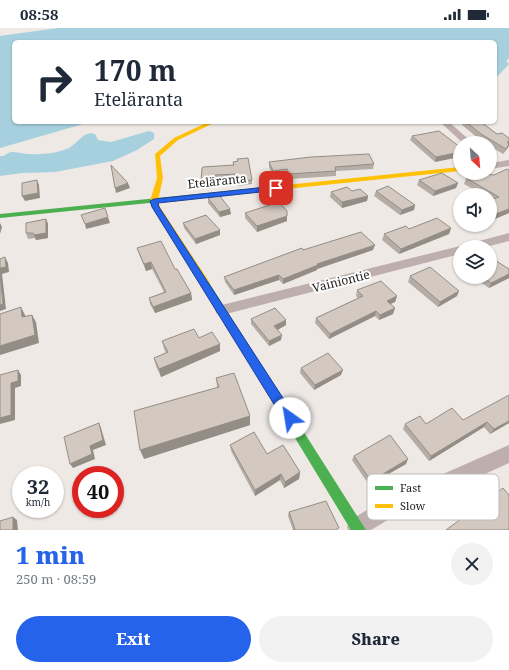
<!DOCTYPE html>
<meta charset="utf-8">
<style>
body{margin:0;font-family:"Noto Serif",serif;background:#f2f2f3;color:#1f2937;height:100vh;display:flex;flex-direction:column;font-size:15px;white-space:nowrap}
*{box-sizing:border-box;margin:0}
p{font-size:13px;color:#747a83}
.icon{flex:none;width:22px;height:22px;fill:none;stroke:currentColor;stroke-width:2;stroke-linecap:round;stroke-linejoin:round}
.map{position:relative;height:502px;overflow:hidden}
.panel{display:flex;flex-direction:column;background:#fff;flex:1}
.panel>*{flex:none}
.top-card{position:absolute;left:12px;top:12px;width:485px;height:84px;border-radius:6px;box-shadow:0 1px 3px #0004;background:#fff;color:#1f2937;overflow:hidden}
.needle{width:26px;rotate:154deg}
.controls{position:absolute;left:453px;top:108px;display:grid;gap:8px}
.controls a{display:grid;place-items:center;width:44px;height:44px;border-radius:50%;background:#fff;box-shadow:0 1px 3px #0004;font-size:20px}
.speed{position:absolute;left:12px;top:438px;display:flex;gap:8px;font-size:20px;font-weight:700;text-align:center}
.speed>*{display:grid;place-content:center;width:52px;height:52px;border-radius:50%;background:#fff;box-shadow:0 1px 3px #0004;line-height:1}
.speed small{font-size:10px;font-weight:400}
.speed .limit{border:6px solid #d22;background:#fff;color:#111}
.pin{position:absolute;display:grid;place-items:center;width:34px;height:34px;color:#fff;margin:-17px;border-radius:8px;box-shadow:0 2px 6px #0006}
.me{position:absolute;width:44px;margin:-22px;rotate:328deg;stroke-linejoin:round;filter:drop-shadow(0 0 3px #0008)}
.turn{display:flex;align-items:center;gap:14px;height:84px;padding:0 16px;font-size:18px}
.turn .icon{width:52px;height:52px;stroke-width:2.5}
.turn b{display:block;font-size:28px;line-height:34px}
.round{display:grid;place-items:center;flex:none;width:42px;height:42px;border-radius:21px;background:#f2f2f3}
.head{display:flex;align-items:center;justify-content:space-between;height:68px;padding:0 16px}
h1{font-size:24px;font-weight:800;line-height:30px;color:#2563eb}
.button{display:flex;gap:8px;margin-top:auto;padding:8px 16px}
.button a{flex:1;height:46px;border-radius:24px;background:#2563eb;color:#fff;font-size:16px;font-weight:800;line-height:46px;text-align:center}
.button a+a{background:#f2f2f3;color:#1f2937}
.status{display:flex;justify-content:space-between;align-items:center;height:28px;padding:0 20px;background:#fff;direction:ltr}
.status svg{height:11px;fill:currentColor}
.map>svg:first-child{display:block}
</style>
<div class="status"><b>08:58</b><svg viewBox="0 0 49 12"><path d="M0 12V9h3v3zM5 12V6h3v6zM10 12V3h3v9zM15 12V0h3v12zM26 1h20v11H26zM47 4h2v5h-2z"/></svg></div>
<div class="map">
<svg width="509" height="502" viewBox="0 0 509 502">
<rect width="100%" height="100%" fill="#eee9e5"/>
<path fill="#a6d0dd" d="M58,0H509V30L506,33L509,36L495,51V14H14V94H90L0,120V8Z
M149,103L154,105V111L137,122L113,133L55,144L22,145L0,148V128C5,129 6,125 11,124C17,124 24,126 30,126C43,127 57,125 69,120C78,115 84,102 95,106L98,112L111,114Z"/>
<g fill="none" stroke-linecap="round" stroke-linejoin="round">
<path fill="#beafae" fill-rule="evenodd" d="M440,94H449L473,115H463Z
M509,132V138L490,141V135Z
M509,205V213L486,219H466L468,216Z
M460,218L464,219H460V226L222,287L217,286L215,282L217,278L222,277Z
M509,417V435L398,486L371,502H348L347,499L350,492L384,472Z"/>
<path fill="#4caf50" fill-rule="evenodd" d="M286,157H289V161L0,190V186Z
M205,252L208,253L366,502H351L202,257L200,255L202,253Z"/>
<path fill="#ffc107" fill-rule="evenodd" d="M208,94H216L178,112L160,128L163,150L158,173L160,179L210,255L205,258L202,257L152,179L150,173L157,150L155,126L174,110Z
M460,139V143L286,161L282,159L286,157Z"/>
</g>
<path fill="#b5ada5" d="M463,94H481L497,106L508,118L507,121L503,126L490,118V115H486L479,111L462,97Z
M412,108L460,119L435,134L410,112Z
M237,131L252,152V156L238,158L236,151L215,152V159H202L201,154L233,137V134H237Z
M269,134L374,136L373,141L336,143V148L289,151L287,146L273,148L269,139Z
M494,147L509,185L492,192V193L490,198L480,202L473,197H490L492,172L490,170V167H484L464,156L466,150Z
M419,152L458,155L456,160L433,168L417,157Z
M352,163L368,168L367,173L342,180L330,169L331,164Z
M376,163L415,177L414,182L400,187L374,168Z
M208,170L231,186L220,189L208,175Z
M245,185L287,193L257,204L245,190Z
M46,191L48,196V210L36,212L35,210L28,211L26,205Z
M183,195L220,207L196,216L184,200Z
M451,200L449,206L399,226L382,212L384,206L409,201Z
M137,220L175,241L191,265L192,272L155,285L150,276L149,270L164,264L152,241L146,243L139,226Z
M303,222H373L317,241V242L283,256L279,252L234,267L225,254L224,249Z
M509,241V250L489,260L473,249H490Z
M410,248L457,268L438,279L408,254Z
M357,262L397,268L395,274L390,276L393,286L379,292L375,288L329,311L315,295L316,290L358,270L356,268Z
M251,291L286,297L277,302L281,312L269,318L251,296Z
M199,310L220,323L161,349L156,338L154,330L166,325L164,321L162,313Z
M301,340L341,347L314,362L300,345Z
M216,350L250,388V397L144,431L217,359Z
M463,392L509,395L490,406L484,399L429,433L403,401L405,396H426Z
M230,417L267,426L300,444L299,451L284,460L280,452L255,468L231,423Z
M354,428L406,436L369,457L352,432Z
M289,484L338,502H293L288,488Z"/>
<path fill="#948d86" d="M382,94H392L382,95Z
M507,114H509V118L503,126L506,121Z
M460,124V129L435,134L436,129Z
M37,152L39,157L40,170L25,173L22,168Z
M128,155L130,160L116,165L115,160Z
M458,155L456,160L433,168L435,163Z
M368,168L367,173L342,180V174Z
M415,177L414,182L400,187L402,182Z
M230,181L231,186L220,189L219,184Z
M509,181V185L490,193V188Z
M287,188V193L257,204V198Z
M108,189L110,195L86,201L85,196Z
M46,191L48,196V210L36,212L34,207Z
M492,193L490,198L480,202L482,197H490V194Z
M0,195L2,199L0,206Z
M451,200L449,206L399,226L401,221Z
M220,202V207L196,216L195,211Z
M375,217L373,222L317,241V242L283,256V251L317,236Z
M5,229L8,235L9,244L2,246L6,281L0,283V240Z
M151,234L152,241L146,243L144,236Z
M509,246V250L489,260L491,255Z
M279,247V252L234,267V262Z
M459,263L457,268L438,279L440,274Z
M191,265L192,272L155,285L153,279Z
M397,268L395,274L386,278L387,273Z
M21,279L25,287L27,297L22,289Z
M395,280L393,286L379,292L380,287Z
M376,283L375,288L329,311L330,306Z
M32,287L36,294L39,315L0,327V318Z
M286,292V297L274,304V298Z
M282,307L281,312L269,318V313Z
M220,316V323L161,349L159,341Z
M18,342L21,347V358L15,360V392L0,396V390L11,355Z
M343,342L341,347L314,362L315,357Z
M250,388V397L144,431L140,422Z
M509,393V395L490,406L494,401Z
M487,394L484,399L429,433L431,428Z
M99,395L101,400L106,417L93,422L95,431L73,440L70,436L90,418Z
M408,431L406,436L369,457L371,453Z
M300,444L299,451L284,460L285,454Z
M281,446L280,452L255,468V462Z
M13,489L17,492L18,502H13Z"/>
<path fill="#d3c9c0" stroke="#948d86" d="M466,94H481L497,106L502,105L509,110V114H507L509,116L506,121L481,106Z
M439,103L460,119V124L436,129L412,108Z
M369,126L374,136L335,139L336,143L289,146L287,141L273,143L269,134L311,129Z
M248,130L252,152L238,153L236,146L215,147V154H201L202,140L203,139L234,137L233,134L238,133L237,131Z
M111,137L128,155L115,160Z
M507,141L509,142V181L490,188V172L499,169L466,150L479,145L494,147Z
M442,145L458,155L435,163L419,152Z
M37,152L38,165L22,168V155Z
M388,158L415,177L402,182L376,163Z
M347,159L352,163L360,161L368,168L342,174L331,164Z
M219,167L230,181L219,184L208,170Z
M279,174L287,183V188L257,198L245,185Z
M105,180L108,189L85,196L81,187Z
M206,187L220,202L195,211L183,195Z
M437,190L451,200L401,221L384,206L406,198L409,201Z
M46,191V205L34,207L33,205H26V195Z
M361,204L375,217L317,236L318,237L283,251L279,247L234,262L224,249L302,220L303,222Z
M161,213L175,241H177L191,265L153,279L149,270L166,264L151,234L144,236L137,220Z
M5,229L6,239L0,240V231Z
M490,229L509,241V246L491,255L483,249H490Z
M430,239L459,263L440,274L410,248Z
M0,246L3,276L0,277Z
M381,253L397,268L387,273L395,280L380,287L376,283L330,306L316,290L363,268L357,262Z
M21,279L22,289L32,287L35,307L0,318V286Z
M275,280L286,292L274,298L282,307L269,313L251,291Z
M194,301L199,310L212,304L220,316L159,341L154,330L168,324L162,313Z
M328,325L343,342L315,357L301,340Z
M18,342V353L11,355V387L0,390V347Z
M234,345L250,388L140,422L134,383L219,359L216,350Z
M509,367V393L494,401L487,394L431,428L405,396L420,388L426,396L452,380L463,392Z
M99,395L103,412L90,418L92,426L70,436L64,409Z
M254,404L267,426L283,417L300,444L285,454L281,446L255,462L230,417Z
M390,407L408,431L371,453L354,428Z
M503,460L509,467V502H446Z
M326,473L339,500L335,502H293L295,501L289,484Z
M13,489V502H0V493Z"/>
<path fill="#2563eb" stroke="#184099" d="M276,158L279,159V162L158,175L159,179L294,387L295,390L294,394L290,396L285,394L152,179L150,173L154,171Z"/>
<g text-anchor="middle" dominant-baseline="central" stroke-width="4" stroke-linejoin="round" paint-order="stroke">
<g font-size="12" fill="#201d1a" stroke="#fff">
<text transform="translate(217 153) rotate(-6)">Eteläranta</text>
<text transform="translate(341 253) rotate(-14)">Vainiontie</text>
</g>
</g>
<rect x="367" y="446" width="132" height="46" rx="6" fill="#fff" stroke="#bcbbba" stroke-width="1"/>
<rect x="375" y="458" width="18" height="4" fill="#4caf50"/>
<rect x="375" y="476" width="18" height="4" fill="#ffc107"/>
<g font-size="11" fill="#201d1a">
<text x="400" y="464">Fast</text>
<text x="400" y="482">Slow</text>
</g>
</svg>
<div class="controls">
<a><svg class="needle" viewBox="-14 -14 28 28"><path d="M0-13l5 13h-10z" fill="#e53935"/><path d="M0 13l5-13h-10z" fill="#747a83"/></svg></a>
<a><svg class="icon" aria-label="sound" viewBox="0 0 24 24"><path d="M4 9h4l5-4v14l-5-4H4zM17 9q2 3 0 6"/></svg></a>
<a><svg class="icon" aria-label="layers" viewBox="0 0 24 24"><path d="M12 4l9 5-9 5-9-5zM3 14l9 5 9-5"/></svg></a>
</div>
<div class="speed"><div>32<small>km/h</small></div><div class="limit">40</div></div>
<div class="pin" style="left:276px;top:160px;background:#d93025"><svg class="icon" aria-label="arrive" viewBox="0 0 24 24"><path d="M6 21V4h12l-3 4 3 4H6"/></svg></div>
<svg class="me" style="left:290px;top:390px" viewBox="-20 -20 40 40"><circle r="19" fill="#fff"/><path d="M0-13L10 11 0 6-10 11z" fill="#2563eb"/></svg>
<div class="top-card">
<div class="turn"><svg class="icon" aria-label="right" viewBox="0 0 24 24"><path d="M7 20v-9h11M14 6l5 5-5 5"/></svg><div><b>170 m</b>Eteläranta</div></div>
</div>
</div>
<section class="panel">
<div class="head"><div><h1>1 min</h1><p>250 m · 08:59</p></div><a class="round"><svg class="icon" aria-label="close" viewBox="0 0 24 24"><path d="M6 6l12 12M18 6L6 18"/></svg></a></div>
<div class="button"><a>Exit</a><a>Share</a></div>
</section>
